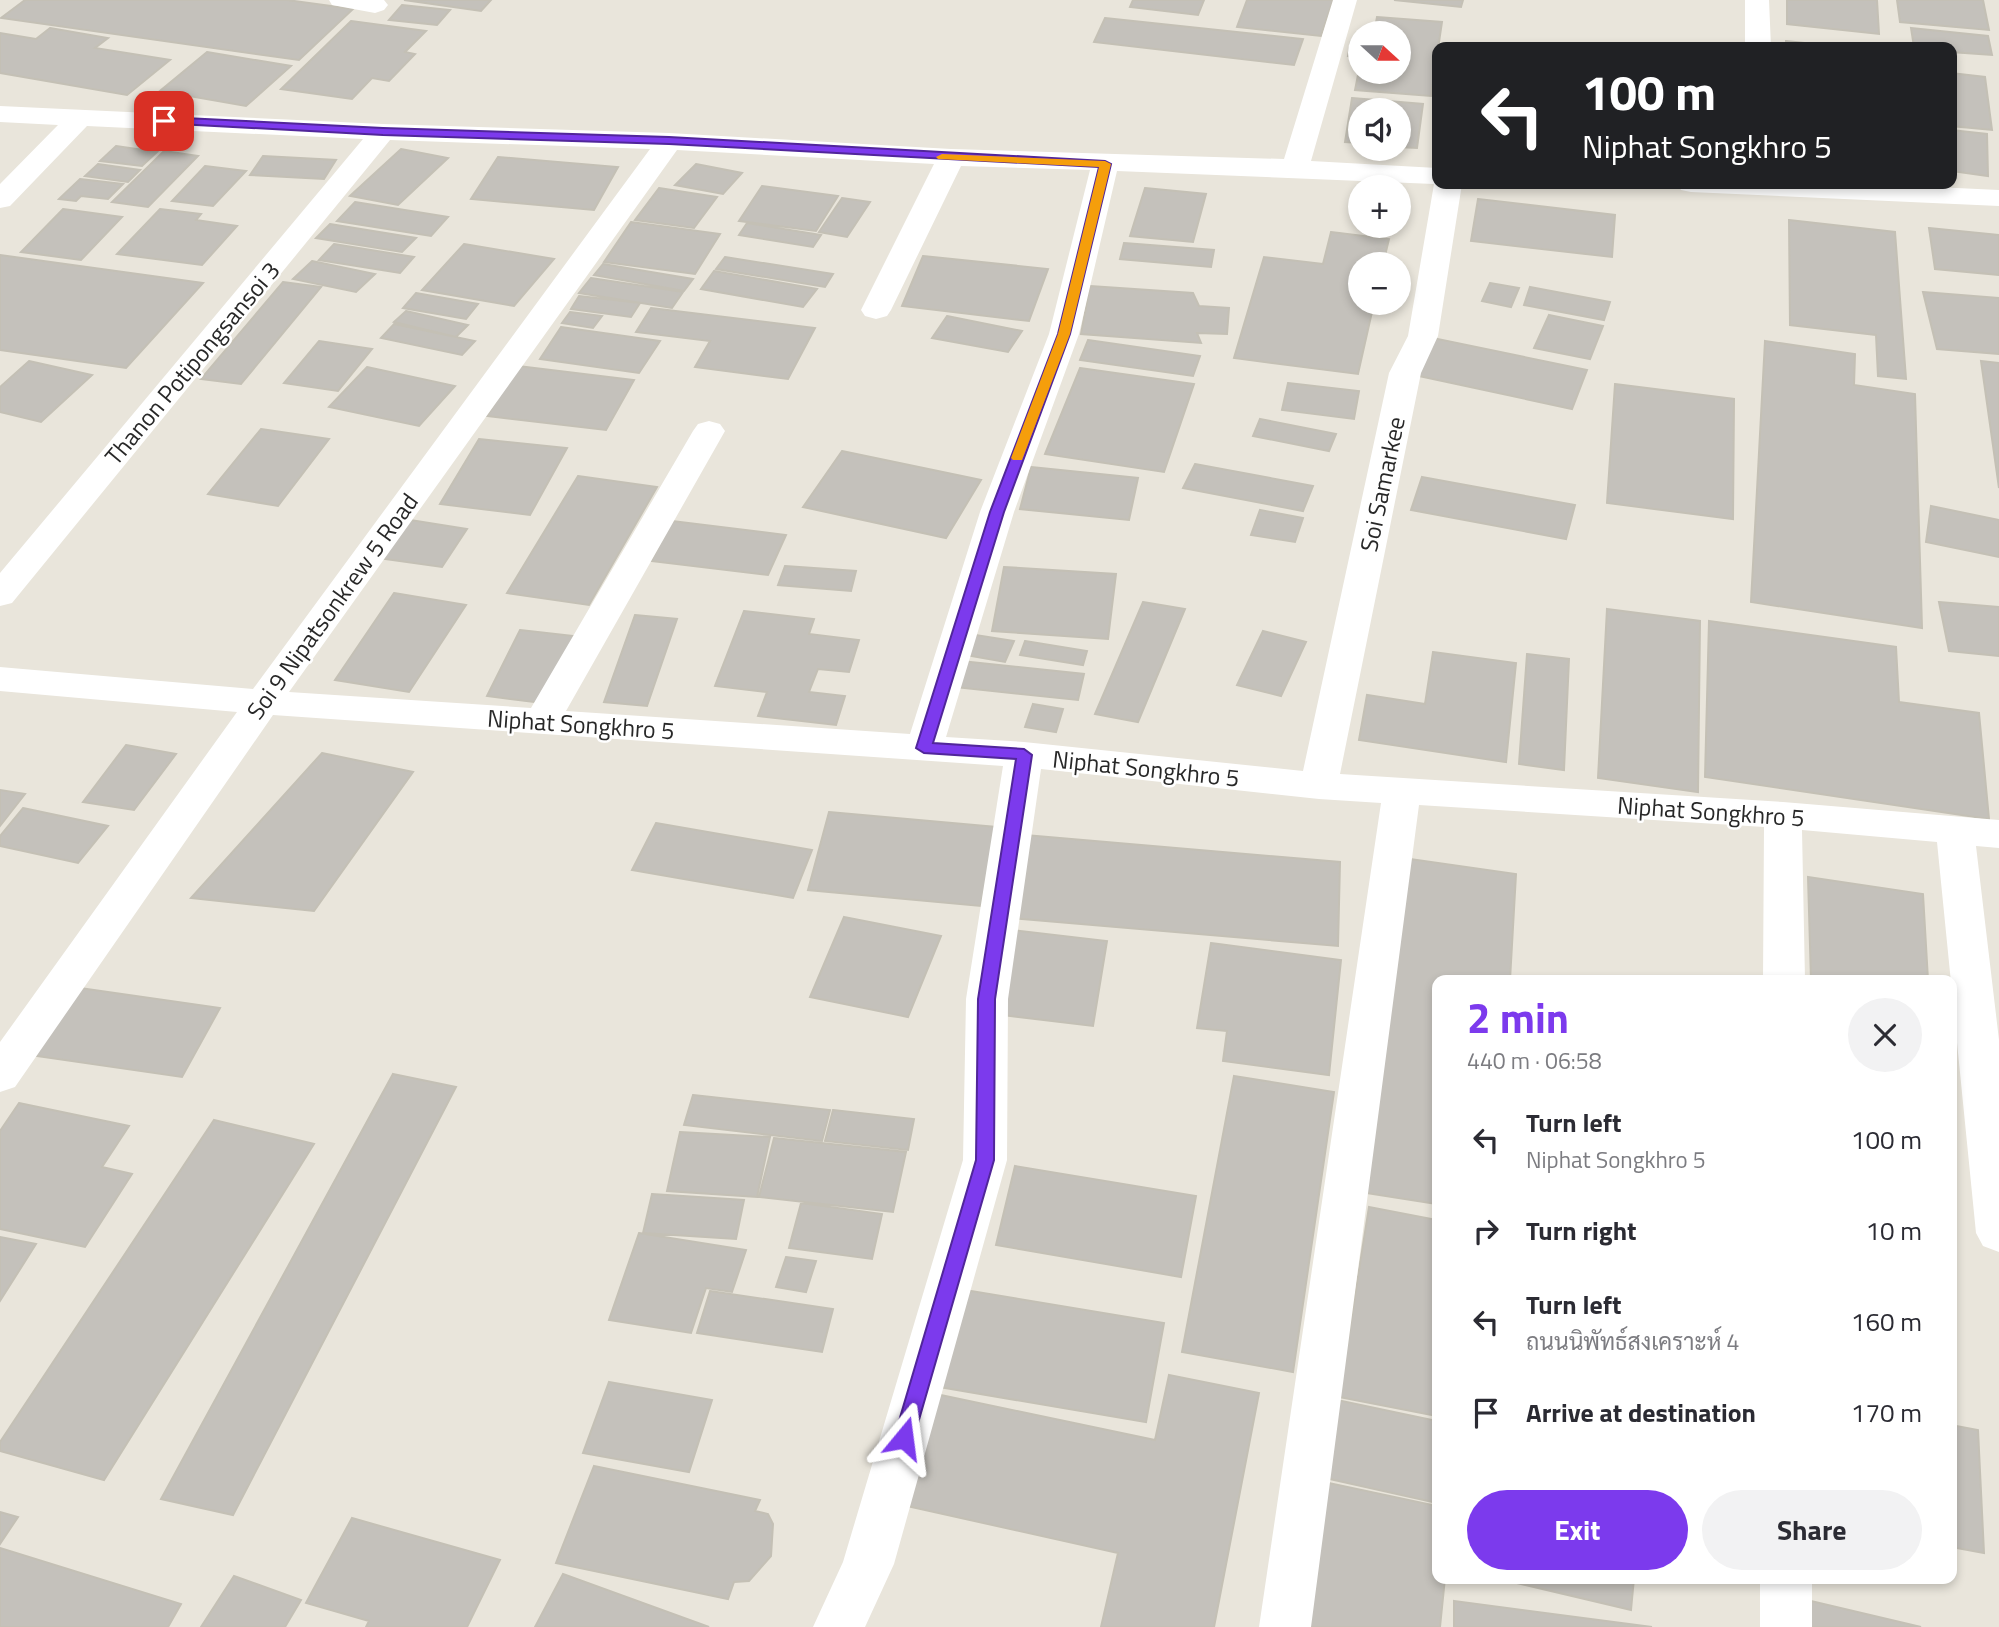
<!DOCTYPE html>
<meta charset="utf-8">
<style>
body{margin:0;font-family:"Titillium Web",Sarabun,sans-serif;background:#f2f2f3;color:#2b2b33;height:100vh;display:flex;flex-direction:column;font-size:26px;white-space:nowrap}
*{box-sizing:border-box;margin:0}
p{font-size:23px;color:#7c7c81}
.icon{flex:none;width:38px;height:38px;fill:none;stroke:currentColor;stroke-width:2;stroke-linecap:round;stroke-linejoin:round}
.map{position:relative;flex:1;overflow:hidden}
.panel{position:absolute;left:1432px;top:975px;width:525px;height:609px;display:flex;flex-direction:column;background:#fff;border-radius:14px;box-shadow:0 4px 10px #0003}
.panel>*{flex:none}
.top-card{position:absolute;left:1432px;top:42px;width:525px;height:147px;border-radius:14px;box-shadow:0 4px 10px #0003;background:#202124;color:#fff;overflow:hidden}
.needle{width:46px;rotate:111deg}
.controls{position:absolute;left:1348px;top:21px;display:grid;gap:14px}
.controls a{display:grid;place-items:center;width:63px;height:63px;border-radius:50%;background:#fff;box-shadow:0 4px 10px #0003;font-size:35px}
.pin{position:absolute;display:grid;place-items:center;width:60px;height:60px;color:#fff;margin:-30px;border-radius:14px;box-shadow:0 4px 10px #0006}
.me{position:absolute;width:77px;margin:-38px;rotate:16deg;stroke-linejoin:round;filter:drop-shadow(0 0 5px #0008)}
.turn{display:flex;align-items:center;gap:24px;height:147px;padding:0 35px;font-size:32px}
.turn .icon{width:91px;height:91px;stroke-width:2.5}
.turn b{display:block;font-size:49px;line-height:60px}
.round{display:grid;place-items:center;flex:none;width:74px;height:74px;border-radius:37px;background:#f2f2f3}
.overview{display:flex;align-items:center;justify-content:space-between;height:119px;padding:0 35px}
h1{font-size:42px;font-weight:700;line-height:52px;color:#7c3aed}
.button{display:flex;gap:14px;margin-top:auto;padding:14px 35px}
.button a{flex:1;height:80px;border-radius:42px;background:#7c3aed;color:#fff;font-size:28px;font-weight:700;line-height:80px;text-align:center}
.button a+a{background:#f2f2f3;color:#2b2b33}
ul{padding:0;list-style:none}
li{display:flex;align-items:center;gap:21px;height:91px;padding:0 35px}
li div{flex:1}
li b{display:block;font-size:26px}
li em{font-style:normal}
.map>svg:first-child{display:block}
</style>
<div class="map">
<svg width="1999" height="1627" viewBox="0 0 1999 1627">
<rect width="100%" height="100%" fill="#e9e5db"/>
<path fill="#c4c1bb" stroke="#c4c0b5" stroke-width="2" d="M25,0H287L353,9L299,60L1,18Z
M404,0H491L481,11Z
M1133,0H1204L1198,15L1130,7Z
M1247,0H1333L1321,36L1237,27Z
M1394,0H1463L1461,7Z
M1787,0H1877L1879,34L1787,24Z
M1897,0H1983L1989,30L1900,22Z
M402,5L450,10L437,25L389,20Z
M1377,17L1442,22L1431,96L1355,90L1360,65V72H1398V33H1374Z
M1105,18L1303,39L1294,65L1094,42Z
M351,21L426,31L405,52L415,54L389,81L372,78L352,99L281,89Z
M50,28L108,38L95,48L170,60L127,95L0,73V33L36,39Z
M1911,28L1988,36L1992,55L1951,52V47H1914Z
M1351,41L1360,42V57L1348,56Z
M1786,41L1842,47H1786Z
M207,52L291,66L246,106L160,91Z
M1951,73L1985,77L1992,130L1951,126Z
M1352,98L1423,104L1417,148L1398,147V110H1360V143L1345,142Z
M1951,130L1987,134L1988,176L1951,171Z
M116,146L157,152L142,166L100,161Z
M401,149L448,158L398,205L350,196Z
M164,151L198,156L148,207L112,202Z
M263,156L336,160L324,179L250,175Z
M498,157L618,167L594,210L471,199Z
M98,164L140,170L128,182L85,176Z
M696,164L742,173L723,194L675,185Z
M205,166L246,171L213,206L172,201Z
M80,179L123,184L108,199L81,196L76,201L59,199Z
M762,186L838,196L816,231L739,221Z
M659,188L717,197L694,228L635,220Z
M1145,188L1206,194L1193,242L1130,236Z
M842,198L870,202L847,237L819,232Z
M1478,199L1615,215L1612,257L1471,241Z
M355,202L448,217L431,236L337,221Z
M63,209L122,217L81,260L21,252Z
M160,209L201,214L196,220L237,226L202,265L117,254Z
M1789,220L1895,232L1906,379L1878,376L1876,335L1790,325Z
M631,222L720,234L695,274L604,262Z
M747,223L821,235L813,247L739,235Z
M330,224L416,238L402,252L316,238Z
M1929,228L1999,235V275L1935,269Z
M1331,232L1389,239L1383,264H1360V303H1374L1358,374L1234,358L1264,257L1323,264Z
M1124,243L1214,250L1211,267L1120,259Z
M334,244L414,257L400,273L319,260Z
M464,244L554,259L514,306L422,290Z
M0,255L203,283L126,368L0,350Z
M923,256L1048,269L1029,321L902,306Z
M725,257L833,274L825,287L716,269Z
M312,261L375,274L356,292L293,279Z
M603,264L693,279L684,291L594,275Z
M714,271L817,289L803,307L701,289Z
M591,278L683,292L672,308L579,293Z
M283,282L321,287L241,384L201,379Z
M1490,283L1519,288L1511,307L1482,301Z
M1090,286L1193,293L1199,306L1229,308L1227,334L1197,333L1201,343L1081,334Z
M1530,287L1610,302L1604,320L1524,305Z
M1923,292L1999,298V354L1937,349Z
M416,293L478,304L466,319L403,308Z
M579,296L640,303L631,317L571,309Z
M651,308L815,328L788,379L695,367L710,341L636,332Z
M406,311L468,325L456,337L394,322Z
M570,312L602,316L593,328L562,323Z
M1549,315L1603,326L1590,359L1534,348Z
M947,316L1022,331L1008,352L932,338Z
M394,324L475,341L462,355L381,338Z
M561,327L660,341L639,373L540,359Z
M1423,336L1587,370L1572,409L1405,373Z
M1088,340L1200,356L1193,376L1080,360Z
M319,341L372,349L338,391L284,383Z
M1765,341L1855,354L1854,385L1915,394L1922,628L1751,602Z
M29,361L92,375L41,422L0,412V387Z
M1981,361L1999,363V488Z
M518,366L634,380L606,430L487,416Z
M367,367L455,386L419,426L329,407Z
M1080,368L1194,384L1164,472L1045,454Z
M1288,383L1359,391L1354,419L1282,410Z
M1615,384L1734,399L1733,519L1607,503Z
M1260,419L1336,434L1329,451L1253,436Z
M261,429L329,439L278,506L208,494Z
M479,439L567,448L530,515L440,504Z
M842,451L981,480L946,538L803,507Z
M1195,464L1313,486L1303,511L1183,488Z
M1031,467L1138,478L1129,520L1020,509Z
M578,476L657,487L589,605L507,593Z
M1422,477L1575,505L1566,539L1411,510Z
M1931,506L1999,520V557L1926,542Z
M1260,510L1303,518L1295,542L1251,535Z
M404,519L467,529L442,567L378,558Z
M672,521L786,535L768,575L651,561Z
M785,566L856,571L851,591L778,585Z
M1004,567L1116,574L1108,639L992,631Z
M394,593L466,605L409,692L335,680Z
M1143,602L1185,609L1138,722L1095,714Z
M1939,602L1999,607V656L1949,651Z
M1607,609L1700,621L1698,792L1598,778Z
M744,611L814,619L809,634L859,640L849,672L818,669L809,692L845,696L836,725L758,716L767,692L715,686Z
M635,615L677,619L647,706L604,702Z
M1709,621L1896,647L1899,702L1979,713L1989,819L1705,777Z
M520,630L574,636L542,703L487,696Z
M1263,631L1306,642L1281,696L1237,685Z
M969,634L1014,641L1005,662L960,654Z
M1025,641L1087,651L1083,665L1020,655Z
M1433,652L1516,663L1506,762L1359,740L1367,695L1425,704Z
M1527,654L1569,659L1564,770L1519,764Z
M961,661L1084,674L1078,700L954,687Z
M1033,704L1063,709L1056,732L1025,727Z
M126,745L176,754L134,810L83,802Z
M322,753L413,772L314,911L191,898Z
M0,790L25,794L0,826Z
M23,808L108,826L78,863L0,846V836Z
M829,812L996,827L981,906L808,890Z
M656,823L812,850L793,898L632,870Z
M1025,835L1340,862L1338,946L1011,918Z
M1403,858L1516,874L1510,980H1437V1204L1366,1193Z
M1808,877L1923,894L1928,980H1811Z
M844,917L941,936L908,1017L810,997Z
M1012,930L1107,941L1093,1026L994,1014Z
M1211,943L1341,960L1329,1075L1223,1061L1227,1031L1197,1028Z
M73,987L220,1008L182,1077L30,1055Z
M393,1074L456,1087L233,1515L161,1499Z
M1234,1076L1334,1092L1293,1372L1182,1352Z
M693,1095L830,1110L822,1141L684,1125Z
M19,1103L129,1126L102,1167L132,1174L85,1247L0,1229V1131Z
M833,1110L914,1119L908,1150L825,1141Z
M214,1120L314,1144L104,1480L0,1451V1442Z
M680,1132L770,1137L757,1197L667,1191Z
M774,1138L906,1152L893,1212L759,1197Z
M1015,1166L1196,1196L1181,1277L996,1245Z
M652,1194L744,1200L736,1239L643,1233Z
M801,1203L882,1214L872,1259L789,1248Z
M1369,1207L1437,1220V1416L1339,1397Z
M639,1233L746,1250L732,1292L706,1288L691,1333L609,1320Z
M0,1237L36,1244L0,1301Z
M786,1257L816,1261L806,1292L776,1287Z
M959,1289L1164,1323L1146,1422L933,1386Z
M710,1291L833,1309L822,1352L697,1333Z
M1169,1375L1259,1393L1214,1627H1101L1118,1553L898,1504L931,1393L1155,1440Z
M609,1382L712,1400L689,1472L583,1453Z
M1337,1400L1437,1421V1503L1325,1478Z
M1951,1425L1978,1430L1984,1553L1951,1547Z
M594,1466L760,1500L755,1511L768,1514L773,1524L771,1556L749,1581L734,1582L728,1599L556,1563Z
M1324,1482L1437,1506V1578H1445L1440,1627H1300Z
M0,1512L18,1517L0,1544Z
M352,1518L500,1560L467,1627H366L369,1621L306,1603Z
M0,1548L181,1604L168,1627H0Z
M563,1574L709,1627H535Z
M234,1576L301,1600L285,1627H201Z
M1496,1578H1634L1631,1610Z
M1794,1597L1921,1627H1792Z
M1454,1601L1652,1627H1454Z"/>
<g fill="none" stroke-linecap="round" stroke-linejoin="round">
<path fill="#fff" fill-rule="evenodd" d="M329,0H384L388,5L384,10L375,13L332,5Z
M1333,0H1357L1311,161L1437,168V184H1462L1438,336L1421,373L1340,774L1783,802L1999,820V848L1976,846L1999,1040V1252L1983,1246L1976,1233L1937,842L1802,830L1805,980H1763L1764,827L1419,805L1311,1627H1259L1381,803L1319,799L1041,769L1008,999L1007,1160L894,1564L865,1627H813L843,1562L963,1160L966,999L1003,766L273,715L15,1087L0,1092V1042L237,712L0,691V667L253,689L650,149L390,140L12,603L0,606V573L363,139L87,126L10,206L0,208V184L58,125L0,122V106L383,124L669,133L951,149L1284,159ZM677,150L934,164L861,310L865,316L876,319L887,316L891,310L961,166L1090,170L1049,334L980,512L910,734L566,711L725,431L720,424L709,421L698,424L693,431L531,708L289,692ZM1117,171L1434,184L1408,336L1389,373L1303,771L1024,742L946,737L1014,512L1079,334Z
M1745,0H1769L1771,47H1745Z
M1677,184H1871L1999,190V206L1691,192L1681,190Z
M1760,1578H1812V1627H1760Z"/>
</g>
<path fill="#7c3aed" stroke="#51269a" stroke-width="2" d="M164,117L383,128L669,137L1105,161L1111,164L1070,334L1004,512L933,743L1024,749L1032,755L995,999L994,1160L912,1444L904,1447L897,1444L894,1438L976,1160L978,999L1016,759L924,753L916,748L990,512L1058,334L1099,167L669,144L383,135L160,123V118Z"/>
<path fill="#f59e0b" d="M942,154L1105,161L1111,164L1070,334L1022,460H1013L1011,458L1058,334L1099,167L938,159L936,157Z"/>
<g text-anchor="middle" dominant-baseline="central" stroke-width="5" stroke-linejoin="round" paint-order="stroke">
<g font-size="24" fill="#282828" stroke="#fff">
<text transform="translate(192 363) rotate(-50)">Thanon Potipongsansoi 3</text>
<text transform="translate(1382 484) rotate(-78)">Soi Samarkee</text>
<text transform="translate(332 606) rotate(-54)">Soi 9 Nipatsonkrew 5 Road</text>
<text transform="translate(581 724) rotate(4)">Niphat Songkhro 5</text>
<text transform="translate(1146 768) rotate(6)">Niphat Songkhro 5</text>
<text transform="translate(1711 811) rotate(4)">Niphat Songkhro 5</text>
</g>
</g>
</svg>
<div class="controls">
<a><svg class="needle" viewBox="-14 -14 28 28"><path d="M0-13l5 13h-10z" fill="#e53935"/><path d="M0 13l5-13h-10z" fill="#7c7c81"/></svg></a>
<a><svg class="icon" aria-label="sound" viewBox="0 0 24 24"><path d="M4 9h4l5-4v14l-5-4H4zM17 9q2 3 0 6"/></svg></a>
<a>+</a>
<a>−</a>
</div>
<div class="pin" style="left:164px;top:121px;background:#d93025"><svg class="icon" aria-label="arrive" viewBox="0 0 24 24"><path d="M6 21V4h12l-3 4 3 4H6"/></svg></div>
<svg class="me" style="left:904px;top:1438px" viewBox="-20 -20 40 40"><path d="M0-17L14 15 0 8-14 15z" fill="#7c3aed" stroke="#fff" stroke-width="4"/></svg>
<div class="top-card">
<div class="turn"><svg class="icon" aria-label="left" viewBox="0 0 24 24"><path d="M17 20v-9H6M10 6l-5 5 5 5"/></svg><div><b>100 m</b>Niphat Songkhro 5</div></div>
</div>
<section class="panel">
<div class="overview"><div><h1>2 min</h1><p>440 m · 06:58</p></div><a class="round"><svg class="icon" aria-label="close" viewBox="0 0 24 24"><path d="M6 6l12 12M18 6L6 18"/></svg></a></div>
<ul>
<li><svg class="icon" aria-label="left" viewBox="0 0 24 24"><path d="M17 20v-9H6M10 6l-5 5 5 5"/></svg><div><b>Turn left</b><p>Niphat Songkhro 5</p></div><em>100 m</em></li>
<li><svg class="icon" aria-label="right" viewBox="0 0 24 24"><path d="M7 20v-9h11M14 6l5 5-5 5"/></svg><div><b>Turn right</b></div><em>10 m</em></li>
<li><svg class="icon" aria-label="left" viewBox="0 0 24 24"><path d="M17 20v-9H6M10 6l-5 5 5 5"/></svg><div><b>Turn left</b><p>ถนนนิพัทธ์สงเคราะห์ 4</p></div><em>160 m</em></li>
<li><svg class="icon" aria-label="arrive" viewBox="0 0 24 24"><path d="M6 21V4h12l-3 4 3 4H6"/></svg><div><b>Arrive at destination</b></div><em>170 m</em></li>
</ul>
<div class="button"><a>Exit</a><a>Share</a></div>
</section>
</div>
